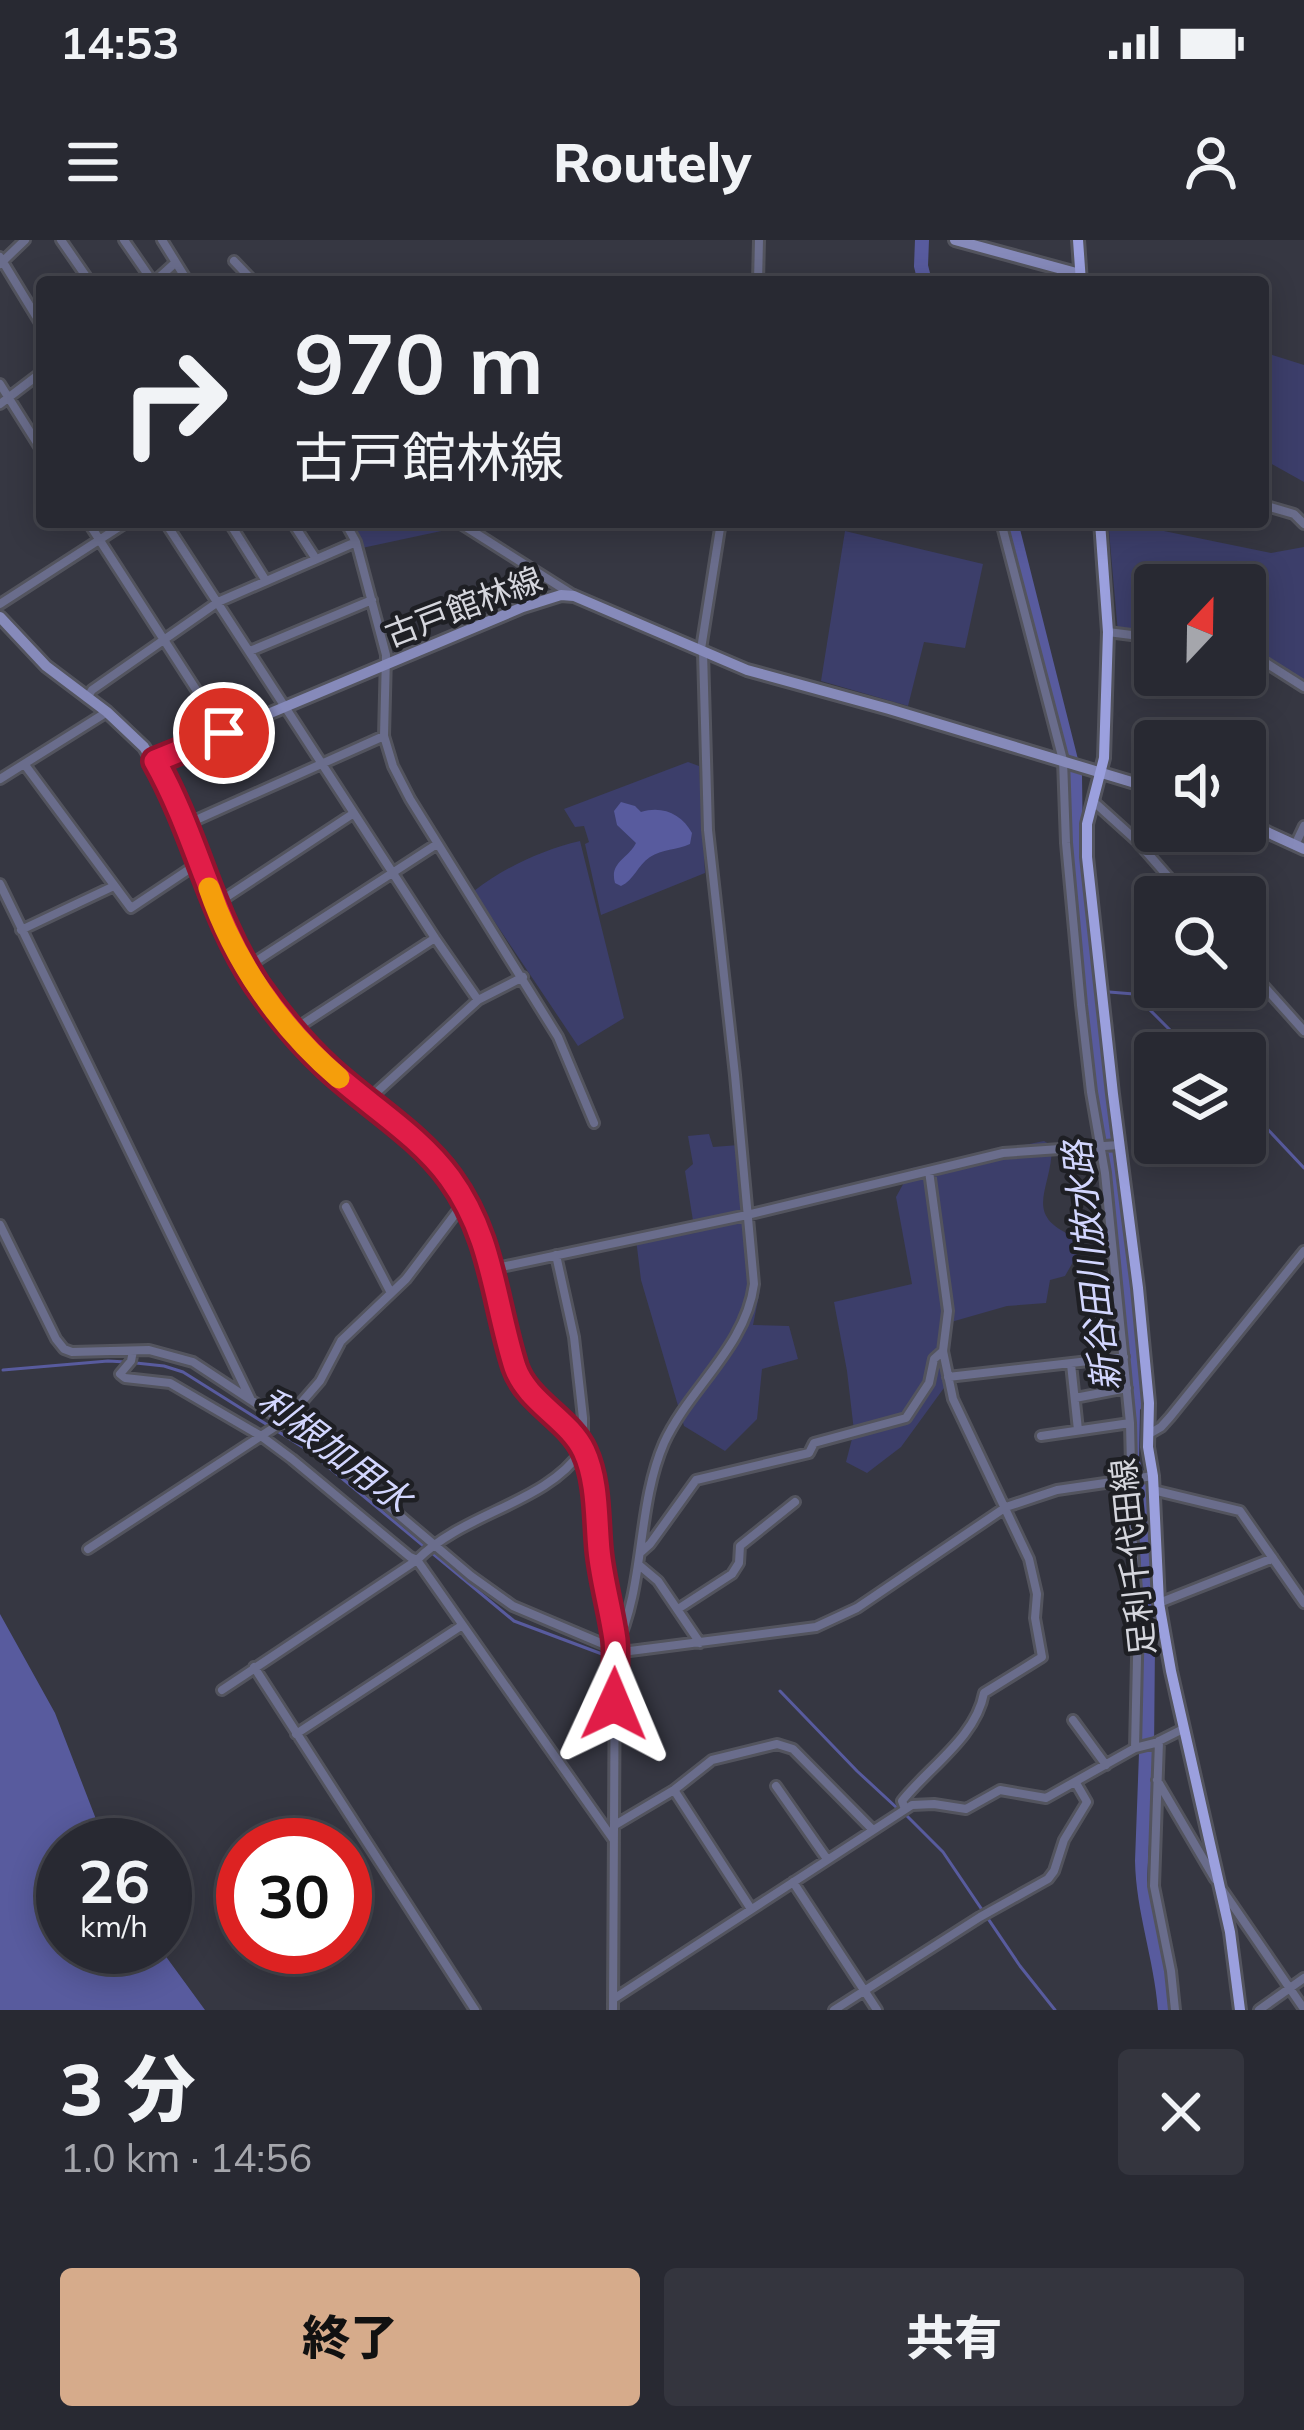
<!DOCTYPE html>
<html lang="ja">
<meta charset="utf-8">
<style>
body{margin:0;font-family:Mulish,"Noto Sans JP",sans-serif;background:#34353e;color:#f1f3f6;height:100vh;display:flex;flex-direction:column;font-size:45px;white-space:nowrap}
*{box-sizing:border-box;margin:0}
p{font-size:39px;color:#a5a6ac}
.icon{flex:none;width:66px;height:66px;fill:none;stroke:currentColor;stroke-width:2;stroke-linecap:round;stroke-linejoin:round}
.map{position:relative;height:1770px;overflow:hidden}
.panel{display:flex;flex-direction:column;background:#282932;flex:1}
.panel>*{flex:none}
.guide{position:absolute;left:36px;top:36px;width:1233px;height:252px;border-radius:12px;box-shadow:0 6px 30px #0003,0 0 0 3px #44454d;background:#282932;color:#f1f3f6;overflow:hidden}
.needle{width:78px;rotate:22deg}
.tools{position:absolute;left:1134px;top:324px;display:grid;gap:24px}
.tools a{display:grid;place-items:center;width:132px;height:132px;border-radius:12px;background:#282932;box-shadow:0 6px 30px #0003,0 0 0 3px #44454d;font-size:60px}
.speed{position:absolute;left:36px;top:1578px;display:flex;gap:24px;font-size:60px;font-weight:700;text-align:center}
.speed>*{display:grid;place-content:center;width:156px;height:156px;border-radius:50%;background:#282932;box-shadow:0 6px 30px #0003,0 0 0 3px #44454d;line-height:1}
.speed small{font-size:30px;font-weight:400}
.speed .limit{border:18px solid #d22;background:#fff;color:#111}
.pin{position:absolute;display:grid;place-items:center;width:102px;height:102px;color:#fff;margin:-51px;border:6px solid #fff;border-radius:50%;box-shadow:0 3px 12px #0007}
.me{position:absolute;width:132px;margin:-66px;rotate:1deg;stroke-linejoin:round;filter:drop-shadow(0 0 9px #0008)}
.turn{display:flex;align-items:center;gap:42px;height:252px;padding:0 60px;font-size:54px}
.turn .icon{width:156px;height:156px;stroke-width:2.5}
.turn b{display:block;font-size:84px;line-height:102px}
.round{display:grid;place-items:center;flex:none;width:126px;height:126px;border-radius:12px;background:#34353e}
.head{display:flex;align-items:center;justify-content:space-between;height:204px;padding:0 60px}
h1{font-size:72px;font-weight:800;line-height:90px}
.action{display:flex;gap:24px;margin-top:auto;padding:24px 60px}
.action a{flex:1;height:138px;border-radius:12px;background:#d6ab8b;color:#111;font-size:48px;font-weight:800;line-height:138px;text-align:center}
.action a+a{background:#34353e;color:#f1f3f6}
.status{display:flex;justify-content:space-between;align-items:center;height:84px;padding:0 60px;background:#282932;direction:ltr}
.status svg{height:33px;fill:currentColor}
header{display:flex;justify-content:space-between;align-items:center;height:156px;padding:0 60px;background:#282932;font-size:54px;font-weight:800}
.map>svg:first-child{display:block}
</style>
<div class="status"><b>14:53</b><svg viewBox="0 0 49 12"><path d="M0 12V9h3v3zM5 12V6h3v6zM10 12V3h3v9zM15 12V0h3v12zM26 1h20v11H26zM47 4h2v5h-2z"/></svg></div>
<header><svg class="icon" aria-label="menu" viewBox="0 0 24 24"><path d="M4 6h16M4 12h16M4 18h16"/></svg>Routely<svg class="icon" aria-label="person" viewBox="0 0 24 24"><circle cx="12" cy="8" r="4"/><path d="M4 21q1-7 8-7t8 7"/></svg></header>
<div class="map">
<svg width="1304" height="1770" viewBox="0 0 1304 1770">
<rect width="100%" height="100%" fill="#363742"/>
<path fill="#3c3e6a" d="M1263,112L1304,125V242L1263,219Z
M348,282H452L460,287L362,308Z
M1120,282L1271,313L1304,307V444L1245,417V345H1155V399L1118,393L1109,291Z
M845,291L983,324L965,408L924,402L908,466L821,441Z
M688,522L699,526L705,633L601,675L585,604L589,602L584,586L575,587L564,569Z
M580,601L624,778L578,806L474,651C505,627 542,610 580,601Z
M709,894L713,907L739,905L745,963L760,1050L753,1085L789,1086L798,1119L762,1129L757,1179L725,1211L684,1186L641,1040L636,999L695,993L685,931L693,924L688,896Z
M1044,901L1052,906C1052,952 1019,976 1080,999L1077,1015L1065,1036L1050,1040L1046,1063L1007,1066L951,1082L949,1141L901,1207L867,1233L846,1222L854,1191L847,1131L834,1062L912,1044L896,957L912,928Z"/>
<path fill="#585b9e" d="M621,562L635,566L641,572C662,565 682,574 692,593L690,604C677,610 662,609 650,617C637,626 634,640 621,646L615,643C609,622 629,618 636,603L617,585L614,571Z
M1129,1135H1141L1144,1164L1140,1170L1139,1218L1146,1241L1155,1402L1154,1512L1147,1641L1165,1728L1170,1770H1158C1154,1719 1136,1672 1135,1621L1144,1379Z
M0,1374L55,1473L106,1605H63V1707H159L205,1770H0Z"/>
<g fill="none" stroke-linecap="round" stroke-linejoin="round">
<path stroke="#585b9e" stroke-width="3" d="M1109,752L1134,754L1193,813
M1245,865L1304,928
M136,1123L164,1126L183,1132L309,1211L514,1381L610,1417
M3,1130L108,1121L126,1122
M780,1451L857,1531L897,1568
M905,1574L943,1612L1020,1726L1055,1770"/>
<path stroke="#585b9e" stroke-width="14" d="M922,0L921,26L925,42
M1011,282L1075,536L1076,610L1092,781L1110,900L1137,1153"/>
<g stroke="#53545e" stroke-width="14">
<path id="street" d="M61,0L90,42
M124,0L153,42
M162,0L188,42
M0,17L42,86
M234,21L254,42
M0,24L25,0
M154,42L175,23
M758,42L759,0
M0,144L42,211
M0,164L42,132
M1263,265L1294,274L1304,284
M88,282L224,493
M165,282L435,698L478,760
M229,282L266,341
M292,282L316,319
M345,282L356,302L386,415L384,496L393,526L410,559L558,797L594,883
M458,282L573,355
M1001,282L1063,520L1066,603L1081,765L1091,852L1105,933L1130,1183L1133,1312L1138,1375L1135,1508
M0,364L127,282
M1108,392L1155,398
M701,409L721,282
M250,411L372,360
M1245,415L1266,423L1304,447
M87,458L92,450L218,362L356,302
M25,525L131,668L200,622
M0,539L107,472
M1094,562L1136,600L1186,657
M187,584L384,496
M1295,605L1304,586
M0,644L251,1160
M216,664L354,573
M21,690L114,646
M1245,725L1304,791
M247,727L437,604
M292,791L435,698
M367,861L478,760L523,737
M346,967L391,1053
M0,985L56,1099L64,1109L72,1112L149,1110L193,1122L307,1197L471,1336L513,1366L615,1409L630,1411L816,1387L857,1368L1006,1267L1057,1250L1153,1236
M556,1015L574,1097L583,1178V1208L594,1251L600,1313L615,1402L613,1770
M492,1029L747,975L1003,913L1119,905
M133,1111L131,1121L120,1134L125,1138L170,1143L261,1196L292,1219L410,1317L417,1320L613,1599
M1071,1124L1078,1190
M948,1137L1124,1117
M1075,1158L1127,1148
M1149,1194L1161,1187L1170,1177L1304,1011
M1041,1196L1130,1183
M1153,1250L1240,1271L1304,1363
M88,1309L287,1179L320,1141L341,1101L406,1039L456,973L467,964L489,1017L506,1091L521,1141L583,1208
M641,1312L650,1304L696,1240L809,1213L814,1203L906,1178L929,1143L934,1119L943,1111
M639,1325L658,1341L700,1403
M1159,1363L1273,1318
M678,1369L732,1334L739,1323L740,1306L795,1262
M615,1409C646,1345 636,1268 664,1203C689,1148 746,1107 754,1044L735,835L708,590L703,412
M254,1427L475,1770
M222,1450L417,1320C464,1272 546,1264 582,1210
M1073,1480L1106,1525
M296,1494L461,1386
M1159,1501L1154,1646L1171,1731L1175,1770
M1157,1540L1215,1639
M776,1546L827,1619
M674,1550L751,1669
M905,1569L902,1561C929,1527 976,1497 984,1453L1042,1417L1035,1378L1037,1354L1029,1319L953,1159L943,1111L948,1071L929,931
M615,1585L674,1550L712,1520L777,1504L793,1509L872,1589
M793,1642L877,1770
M1223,1651L1304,1769
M615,1758L912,1565L934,1564L966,1569L1000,1550L1046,1558L1135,1508L1155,1503L1183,1489
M834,1770L980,1677L1048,1639L1054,1631L1064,1600L1087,1562L1076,1543
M1259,1770L1304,1738"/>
</g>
<g stroke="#53545e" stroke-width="16">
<path id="secondary" d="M955,0L1080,34
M0,377L46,426L107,472L144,507L177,561L228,695L261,751L292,791L329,829L434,919L467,964
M156,521L523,367L561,355L574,356L747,430L889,469L1155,549
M1245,582L1304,609"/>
</g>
<g stroke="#53545e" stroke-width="16">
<path id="primary" d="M1078,0L1081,42
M1100,282L1108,392L1104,518L1087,584V617L1113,854L1138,1048L1149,1163L1148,1207L1153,1236L1159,1363L1171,1431L1230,1692L1240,1770"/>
</g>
<use href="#street" stroke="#6a6d8c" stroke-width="8"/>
<use href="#secondary" stroke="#868aba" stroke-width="10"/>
<use href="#primary" stroke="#9ba0de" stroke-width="10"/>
</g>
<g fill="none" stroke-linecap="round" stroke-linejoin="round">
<g stroke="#92132f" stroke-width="30">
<path id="route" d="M224,493L155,521C196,593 211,676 257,745C278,775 302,804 328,828C368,865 418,894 450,938C493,997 494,1061 515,1127C527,1162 569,1179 584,1211C598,1241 596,1279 599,1310C602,1341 611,1370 615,1400C617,1421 614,1444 614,1464"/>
</g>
<use href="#route" stroke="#e11d48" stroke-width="21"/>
<path stroke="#f59e0b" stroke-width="21" d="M209,648C234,721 280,788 339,838"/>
</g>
<g text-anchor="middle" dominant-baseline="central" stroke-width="9" stroke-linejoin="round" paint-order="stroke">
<g font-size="33" fill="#d5d6dd" stroke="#1e1f24">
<text transform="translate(463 366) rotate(-21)">古戸館林線</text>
<text transform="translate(1132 1317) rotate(-96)">足利千代田線</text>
</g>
<g font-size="36" font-style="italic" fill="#d2d6fe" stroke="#1e1f24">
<text transform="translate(1091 1026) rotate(-97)">新谷田川放水路</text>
<text transform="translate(335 1209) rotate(37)">利根加用水</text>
</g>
</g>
</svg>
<div class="tools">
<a><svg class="needle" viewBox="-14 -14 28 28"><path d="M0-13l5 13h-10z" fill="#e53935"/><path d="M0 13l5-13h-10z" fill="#a5a6ac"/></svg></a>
<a><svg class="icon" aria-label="sound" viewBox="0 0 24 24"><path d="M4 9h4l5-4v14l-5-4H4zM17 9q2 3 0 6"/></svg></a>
<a><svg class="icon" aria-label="search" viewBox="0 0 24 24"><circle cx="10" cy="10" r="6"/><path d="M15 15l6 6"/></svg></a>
<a><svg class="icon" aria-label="layers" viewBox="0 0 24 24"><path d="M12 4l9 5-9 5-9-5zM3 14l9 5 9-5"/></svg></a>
</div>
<div class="speed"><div>26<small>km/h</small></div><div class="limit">30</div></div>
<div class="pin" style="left:224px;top:493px;background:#d93025"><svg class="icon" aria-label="arrive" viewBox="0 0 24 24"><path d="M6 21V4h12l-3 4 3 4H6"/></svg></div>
<svg class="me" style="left:614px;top:1464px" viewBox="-20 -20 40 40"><path d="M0-17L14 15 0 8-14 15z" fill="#e11d48" stroke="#fff" stroke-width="4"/></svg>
<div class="guide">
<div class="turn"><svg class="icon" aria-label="right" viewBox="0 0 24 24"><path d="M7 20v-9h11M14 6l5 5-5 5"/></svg><div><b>970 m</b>古戸館林線</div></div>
</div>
</div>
<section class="panel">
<div class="head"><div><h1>3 分</h1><p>1.0 km · 14:56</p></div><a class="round"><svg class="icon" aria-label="close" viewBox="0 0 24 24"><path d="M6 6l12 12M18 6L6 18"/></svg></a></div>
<div class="action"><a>終了</a><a>共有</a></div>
</section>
